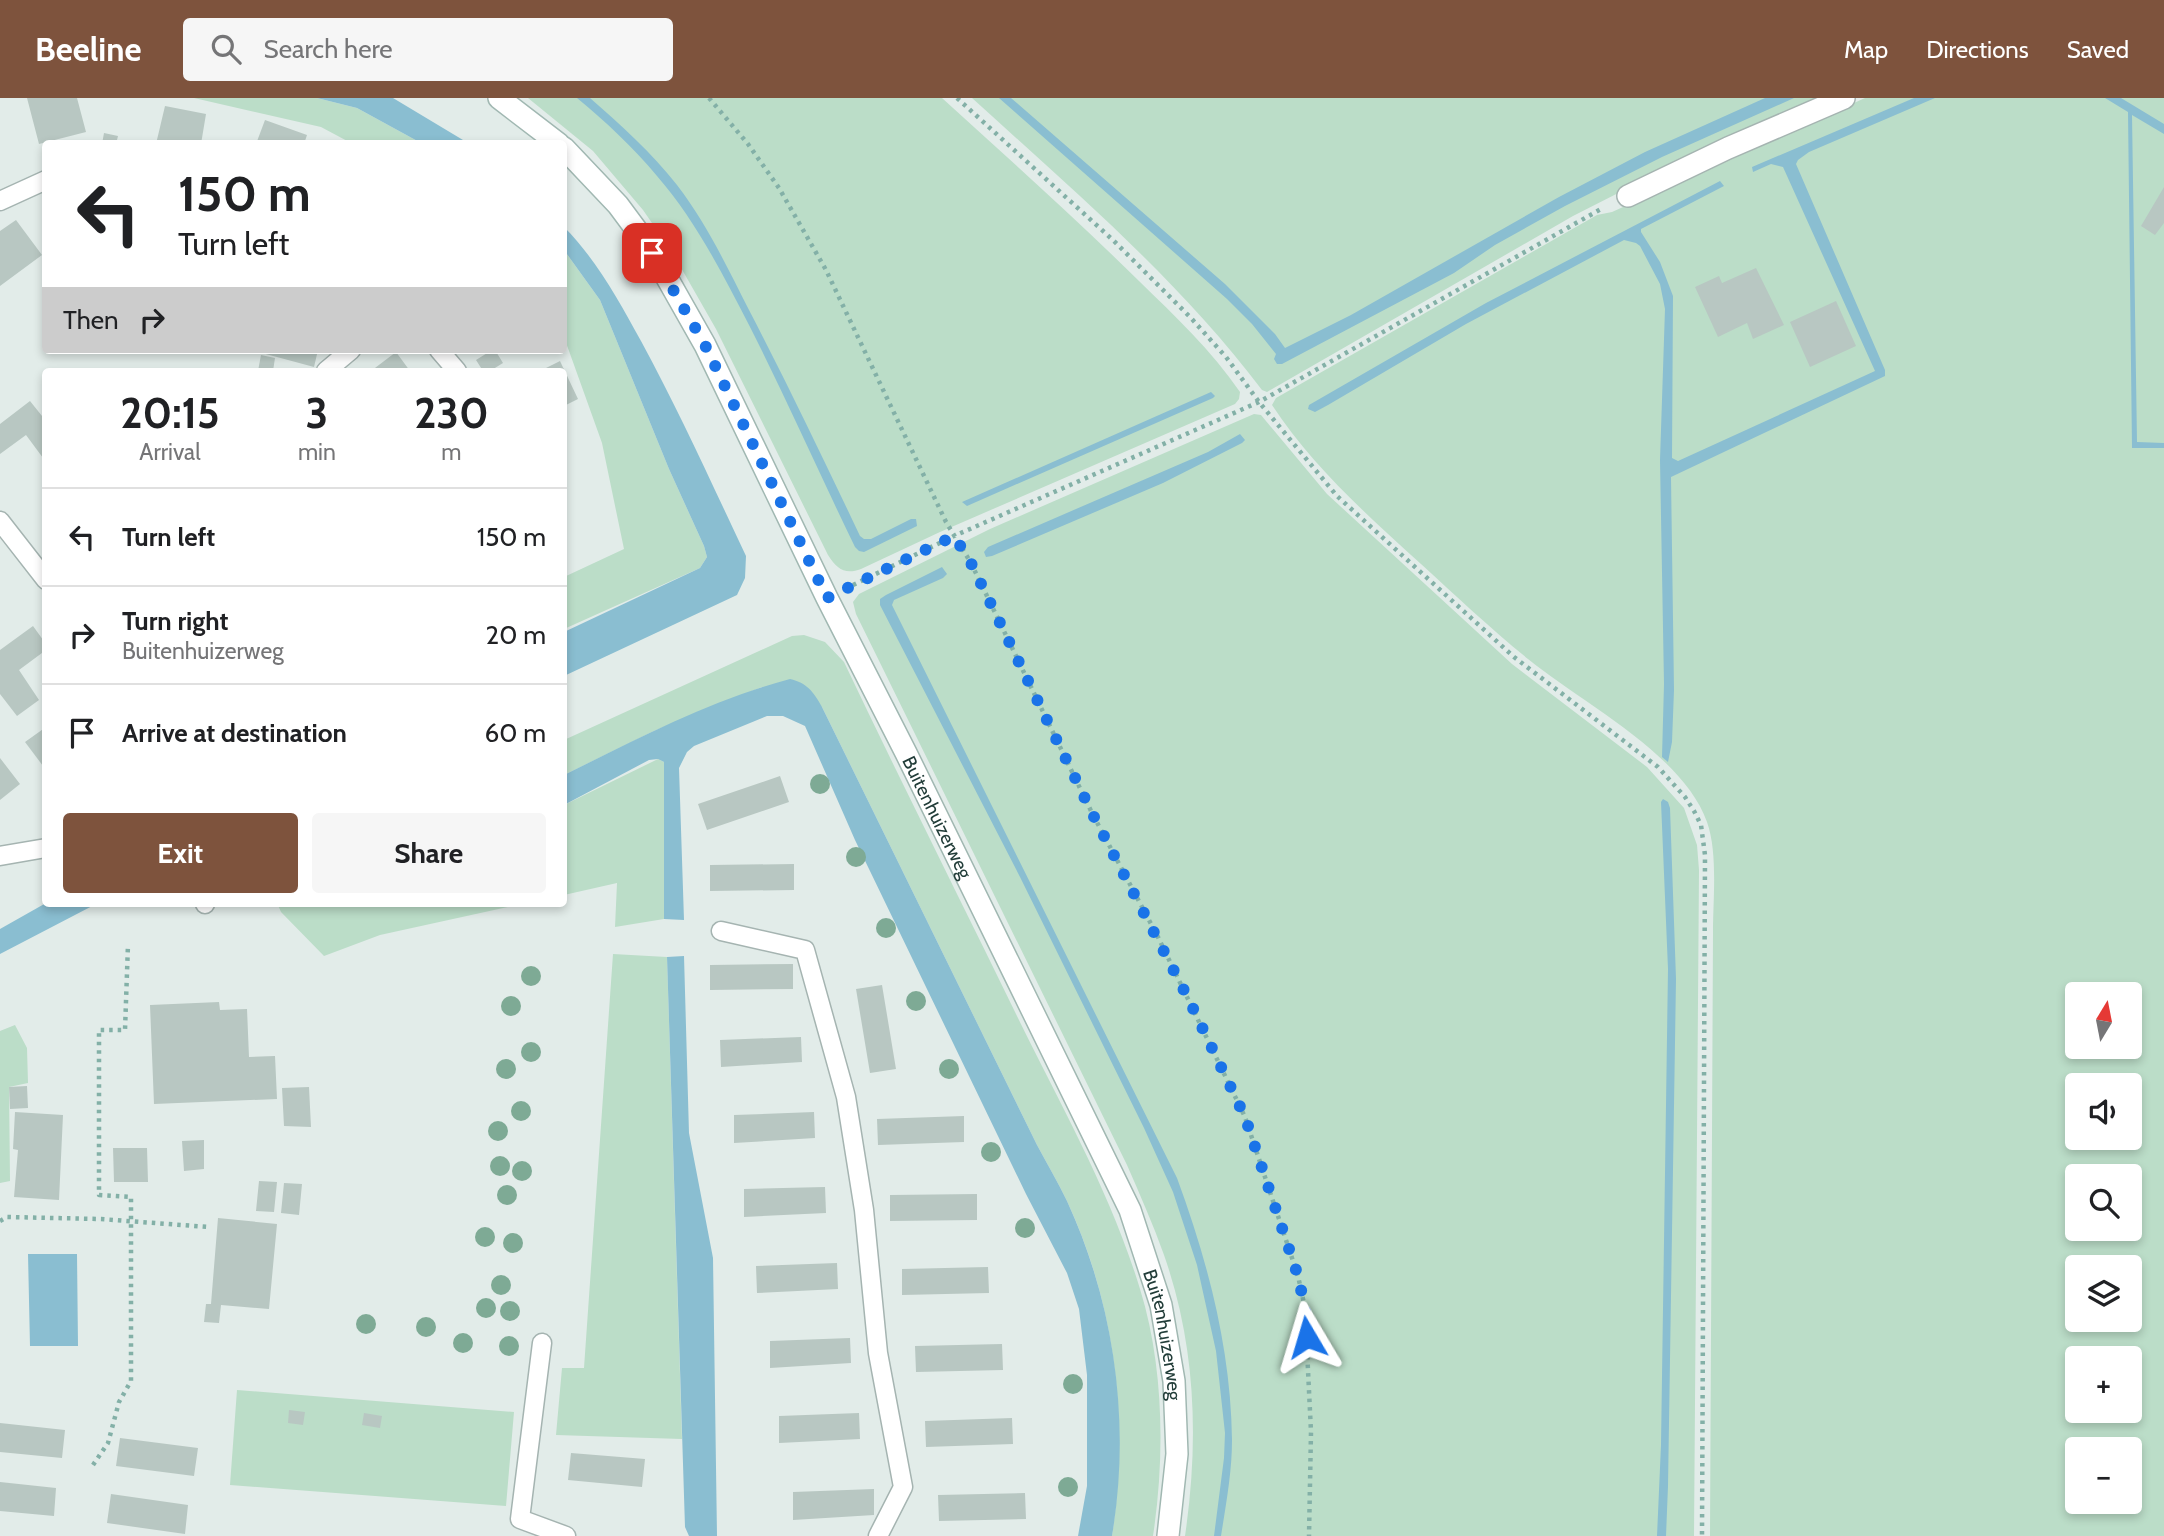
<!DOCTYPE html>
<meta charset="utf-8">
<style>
body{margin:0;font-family:Cabin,sans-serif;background:#f6f6f6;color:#202124;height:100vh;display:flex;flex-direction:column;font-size:26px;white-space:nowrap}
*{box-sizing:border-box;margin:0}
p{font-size:23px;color:#757577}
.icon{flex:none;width:38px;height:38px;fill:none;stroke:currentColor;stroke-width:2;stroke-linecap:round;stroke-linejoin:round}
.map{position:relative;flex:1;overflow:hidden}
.panel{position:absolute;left:42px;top:270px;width:525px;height:539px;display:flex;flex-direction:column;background:#fff;border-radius:7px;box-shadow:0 4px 10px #0003}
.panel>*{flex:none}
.guide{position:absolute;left:42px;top:42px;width:525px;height:214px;border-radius:7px;box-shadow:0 4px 10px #0003;background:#fff;color:#202124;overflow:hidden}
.needle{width:46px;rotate:10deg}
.tools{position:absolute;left:2065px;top:884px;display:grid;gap:14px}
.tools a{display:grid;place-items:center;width:77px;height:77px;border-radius:7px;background:#fff;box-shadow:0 4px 10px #0003;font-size:35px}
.pin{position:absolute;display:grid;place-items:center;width:60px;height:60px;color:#fff;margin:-30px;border-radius:14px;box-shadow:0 4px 10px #0006}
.me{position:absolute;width:77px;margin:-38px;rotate:353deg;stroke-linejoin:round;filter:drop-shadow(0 0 5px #0008)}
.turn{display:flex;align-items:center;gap:24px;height:147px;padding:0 21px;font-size:32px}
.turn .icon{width:91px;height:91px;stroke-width:2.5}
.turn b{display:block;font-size:49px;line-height:60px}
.then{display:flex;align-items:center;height:66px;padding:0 21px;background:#0003;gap:14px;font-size:26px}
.eta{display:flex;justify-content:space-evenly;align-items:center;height:119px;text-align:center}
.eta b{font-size:42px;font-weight:800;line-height:49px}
.cta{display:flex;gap:14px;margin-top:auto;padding:14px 21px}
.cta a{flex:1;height:80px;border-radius:7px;background:#7e533d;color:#fff;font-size:28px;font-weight:800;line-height:80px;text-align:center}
.cta a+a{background:#f6f6f6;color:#202124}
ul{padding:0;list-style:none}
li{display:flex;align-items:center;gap:21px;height:98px;padding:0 21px;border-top:2px solid #e0e0e0}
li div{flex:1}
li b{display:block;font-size:26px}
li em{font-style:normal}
header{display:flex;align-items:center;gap:42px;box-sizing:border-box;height:98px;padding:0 35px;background:#7e533d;color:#fff}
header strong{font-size:33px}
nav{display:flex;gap:38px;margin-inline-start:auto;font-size:24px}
.search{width:490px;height:63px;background:#f6f6f6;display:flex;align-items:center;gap:18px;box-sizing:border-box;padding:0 24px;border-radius:7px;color:#757577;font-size:26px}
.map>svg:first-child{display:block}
</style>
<header>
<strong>Beeline</strong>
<div class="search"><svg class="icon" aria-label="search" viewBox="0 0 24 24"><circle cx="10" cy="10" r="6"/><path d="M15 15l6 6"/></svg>Search here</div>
<nav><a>Map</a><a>Directions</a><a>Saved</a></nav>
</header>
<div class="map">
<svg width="2164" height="1438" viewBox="0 0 2164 1438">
<rect width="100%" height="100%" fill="#e2ece9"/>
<path fill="#bbddc8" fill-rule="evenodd" d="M194,0H317L357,10L421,45H351L321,29Z
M528,0H942C1008,60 1075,120 1139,183C1175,218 1212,253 1240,294L1239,301L1235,306L940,434L861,471C845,477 837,471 828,457L716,231L672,154L643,112L593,53Z
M972,0H1823L1693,57L1573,118L1267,294L1262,292C1179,182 1074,93 972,0Z
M1865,0H2164V1438H1710L1713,835C1713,801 1718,755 1707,724C1683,656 1582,605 1528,561C1491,531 1456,498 1421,466C1367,417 1312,368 1272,307L1276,300L1597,117L1612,114ZM2077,896H2130V948H2077ZM2077,987H2130V1040H2077ZM2077,1078H2130V1130H2077ZM2077,1169H2130V1222H2077ZM2077,1260H2130V1312H2077ZM2077,1351H2130V1404H2077Z
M564,152L600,202L669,371L704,448L707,459L700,470L564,531V479L624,451L602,345L564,239Z
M1254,316L1261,317L1327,396L1512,566L1647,669L1684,710L1697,747L1699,772L1694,1438H1185C1199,1343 1196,1248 1164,1157C1153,1126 1140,1097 1127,1067L856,516L853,504L859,496L867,492L990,431Z
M804,537L825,544L844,564C900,682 959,799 1016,916C1060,1006 1111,1095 1140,1191C1164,1268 1165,1359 1153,1438H1112C1129,1325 1116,1208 1067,1103C1058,1084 1047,1066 1037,1047L822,609L762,589L656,632L564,677V642L792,538Z
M658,661L664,664V821L615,829L617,785L564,797V707Z
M277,805H526L380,837L324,858L281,814Z
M613,856L667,859L682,1341L556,1337L562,1270H584Z
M15,927L27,950L28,985L9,989L10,1083L0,1085V933Z
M237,1292L514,1314L506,1408L230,1387Z"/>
<path fill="#8abed1" d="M317,0H393L468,45H421L357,10Z
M577,0H590C621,27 652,55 677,87C707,126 727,169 749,212C788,287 824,362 860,438L864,441H871L911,421H916L917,428L864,454L859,453L855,449C819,375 786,300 749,227C722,175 696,123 657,78C633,49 606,24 577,0Z
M999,0H1011L1225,186L1275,236L1285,250L1351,217L1559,99L1645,54L1765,0H1794L1662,59L1565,108L1495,147L1454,175L1282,266H1277L1274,261L1276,256L1252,226L1227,201Z
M1914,0H1935L1809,54L1798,62L1796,66L1885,272V278L1671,379L1674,592L1672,644L1668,664L1662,659L1664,586L1660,362L1665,211L1660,186L1640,148L1636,145L1624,142L1466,226L1328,307L1315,314L1308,311L1309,307L1486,205L1720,83L1724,88L1641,131V134L1660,164L1673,198L1672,360L1678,363L1875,273L1783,69L1771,66L1753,74L1752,69Z
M2105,0H2121L2164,26V36L2132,17L2137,344L2164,345V350H2132L2128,14Z
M564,129C596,161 619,203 641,243C679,313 712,386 746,458L745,480L737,497L564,578V534L700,470L707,459L704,448L669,371L600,202L564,152Z
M1211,294L1215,298L1213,300L967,408L962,404Z
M1240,336L1245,342L1242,345L1163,385L992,458L986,459L984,454L988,449L1208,354Z
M942,469L947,476L943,480L894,502L892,507L1177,1080C1208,1164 1231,1252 1232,1342C1232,1374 1226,1406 1221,1438H1214L1224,1360L1225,1335L1216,1253L1197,1167L1173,1094L1144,1030L1020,779L880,507V501L886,497Z
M790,581C807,585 813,593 822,609L1037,1047C1047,1066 1058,1084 1067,1103C1115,1207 1131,1326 1112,1438H1078L1087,1388V1277L1079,1211L1067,1175L1026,1096L855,742L805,628L783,618H767L694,648L687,654L679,670L684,822L664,821V664L658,661L649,662L564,707V677C637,641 711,602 790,581Z
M1663,701L1668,704L1670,710L1676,881L1668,1388L1666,1438H1657L1661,1347L1668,871L1661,704Z
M46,805H98L0,856V831Z
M684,858L689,1035L713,1160L717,1438H689L685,1429L667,859Z
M28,1156H77L78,1248H30Z"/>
<path fill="#b8c7c2" d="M27,0H77L86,34L39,46Z
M165,8L206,16L201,46H156Z
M265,22L307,37L304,46H256Z
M104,35L118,38L116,46H102Z
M2164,89V125L2155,137L2141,128Z
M16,122L42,157L0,188V133Z
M1756,170L1784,227L1753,241L1747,225L1718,239L1695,189L1719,178L1722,185Z
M1836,203L1856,248L1810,269L1790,224Z
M263,252H318L314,269L262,255Z
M492,252H495L503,265L490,273H483L476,262Z
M396,254L410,273H371Z
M261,257L275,260L273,273H258Z
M560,263L578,301L564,308V273H540Z
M30,303L46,323V364L26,337L0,356V326Z
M33,528L46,546V552L19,572L39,602L17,618L0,596V552Z
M46,629V672L25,644Z
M0,660L20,686L0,702Z
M780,678L789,704L707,732L698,706Z
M794,766V792L710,793V767Z
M793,866V891L710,892V867Z
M882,887L896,971L870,975L856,891Z
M219,904L220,912L247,911L249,959L275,958L277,1001L154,1006L150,907Z
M801,939L802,964L721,969L720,942Z
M27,988L28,1010L10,1011L9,989Z
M309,989L311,1029L284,1028L282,990Z
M15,1014L63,1017L59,1102L14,1099L18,1052L13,1051Z
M814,1014L815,1040L734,1045V1017Z
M964,1018V1044L878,1047L877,1021Z
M204,1042V1071L184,1073L182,1043Z
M113,1050H147L148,1084H114Z
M259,1083L277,1084L274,1114L256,1113Z
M284,1085L302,1086L299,1117L281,1115Z
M825,1089L826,1115L744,1119V1091Z
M977,1096V1122L890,1123V1097Z
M218,1120L277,1126L269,1211L221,1207L219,1225L204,1224L206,1206H211Z
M837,1165L838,1191L757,1195L756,1168Z
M988,1169L989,1195L902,1197V1171Z
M850,1240L851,1265L770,1270V1243Z
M1002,1246L1003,1272L916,1274L915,1248Z
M289,1312L305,1314L303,1327L288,1325Z
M364,1315L382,1318L380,1330L362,1327Z
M859,1315L860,1341L779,1345V1318Z
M1012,1320L1013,1346L926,1349L925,1323Z
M0,1325L65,1332L62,1360L0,1354Z
M120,1340L198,1350L194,1378L116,1368Z
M571,1355L645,1361L642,1389L568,1382Z
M0,1384L56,1390L54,1418L0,1413Z
M874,1391V1417L793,1422V1394Z
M1025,1395L1026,1421L939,1423L938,1397Z
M111,1396L188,1407L185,1436L107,1425Z"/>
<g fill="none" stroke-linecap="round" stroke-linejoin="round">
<g stroke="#a5b4b1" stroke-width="21">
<path id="lane" d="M0,103L46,82
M439,252L457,273
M326,273L351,252
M0,423L46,482
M0,758L46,750
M205,805V806
M721,833L805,852L846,999L864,1112L878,1255L903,1389L878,1438
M542,1245L520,1421L566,1438"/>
</g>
<g stroke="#a5b4b1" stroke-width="24">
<path id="street" d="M1628,98L1728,50L1844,0"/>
</g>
<g stroke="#a1b8b2" stroke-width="24">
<g id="secondary">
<path d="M499,0L559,46"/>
<path id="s1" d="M564,50L618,107L641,138L662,171L705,247L827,500L906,655L1130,1112L1161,1207L1174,1283L1177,1356L1168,1438"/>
</g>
</g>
<path stroke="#83b0a7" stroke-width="4.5" stroke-dasharray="3.5 5" stroke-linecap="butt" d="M709,0L748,46L779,90L826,172L946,424L971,465L1092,715L1158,839L1245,1019L1298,1178L1305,1210L1311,1334L1309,1438
M957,0L1114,143L1191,220L1226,259L1259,304L1337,398L1514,559L1658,669L1685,699L1694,713L1701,727L1705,757L1702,1438
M853,487L954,438L1259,304L1601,111
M0,1123L7,1119L101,1121L208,1129
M93,1367L108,1345L119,1304L131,1283V1099L99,1097V932H125L128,846"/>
<use href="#lane" stroke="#fff" stroke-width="18"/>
<use href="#street" stroke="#fff" stroke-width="21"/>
<use href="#secondary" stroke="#fff" stroke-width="21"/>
</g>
<g fill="#7eaa95">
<circle cx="820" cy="686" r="10"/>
<circle cx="856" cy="759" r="10"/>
<circle cx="886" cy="830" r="10"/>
<circle cx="531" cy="878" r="10"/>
<circle cx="916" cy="903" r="10"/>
<circle cx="511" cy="908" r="10"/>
<circle cx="531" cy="954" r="10"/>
<circle cx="506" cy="971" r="10"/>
<circle cx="949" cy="971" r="10"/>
<circle cx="521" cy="1013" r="10"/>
<circle cx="498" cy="1033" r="10"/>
<circle cx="991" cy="1054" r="10"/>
<circle cx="500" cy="1068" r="10"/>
<circle cx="522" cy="1073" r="10"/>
<circle cx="507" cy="1097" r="10"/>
<circle cx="1025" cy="1130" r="10"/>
<circle cx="485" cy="1139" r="10"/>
<circle cx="513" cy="1145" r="10"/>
<circle cx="501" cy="1187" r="10"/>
<circle cx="486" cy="1210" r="10"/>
<circle cx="510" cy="1213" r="10"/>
<circle cx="366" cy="1226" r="10"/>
<circle cx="426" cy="1229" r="10"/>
<circle cx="463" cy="1245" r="10"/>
<circle cx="509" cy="1248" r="10"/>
<circle cx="1073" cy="1286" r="10"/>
<circle cx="1068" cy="1389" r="10"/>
</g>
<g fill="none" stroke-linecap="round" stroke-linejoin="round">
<path stroke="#1a73e8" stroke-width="12" stroke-dasharray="0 21.6" d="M652,155L705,247L827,500L954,438L971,465L1092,715L1188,900L1245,1019L1298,1178L1305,1210L1307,1239"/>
</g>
<g text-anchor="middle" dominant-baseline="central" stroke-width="6" stroke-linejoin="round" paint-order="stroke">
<g font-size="19" fill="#223d39" stroke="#f3f9f6">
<text stroke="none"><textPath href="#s1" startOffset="770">Buitenhuizerweg</textPath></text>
<text stroke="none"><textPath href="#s1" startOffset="1337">Buitenhuizerweg</textPath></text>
</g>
</g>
</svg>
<div class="tools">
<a><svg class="needle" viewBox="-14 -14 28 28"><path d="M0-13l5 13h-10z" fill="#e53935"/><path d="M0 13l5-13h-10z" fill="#757577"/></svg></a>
<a><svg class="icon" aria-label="sound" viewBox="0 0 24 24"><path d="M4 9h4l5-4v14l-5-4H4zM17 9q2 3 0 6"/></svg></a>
<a><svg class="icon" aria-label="search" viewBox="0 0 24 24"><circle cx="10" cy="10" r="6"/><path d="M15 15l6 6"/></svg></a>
<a><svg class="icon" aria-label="layers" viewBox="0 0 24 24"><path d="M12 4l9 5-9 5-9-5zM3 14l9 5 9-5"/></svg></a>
<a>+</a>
<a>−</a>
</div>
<div class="pin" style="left:652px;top:155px;background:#d93025"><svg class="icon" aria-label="arrive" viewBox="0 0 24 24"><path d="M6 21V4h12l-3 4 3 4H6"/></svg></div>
<svg class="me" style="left:1307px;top:1239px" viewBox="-20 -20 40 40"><path d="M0-17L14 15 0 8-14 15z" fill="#1a73e8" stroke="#fff" stroke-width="4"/></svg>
<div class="guide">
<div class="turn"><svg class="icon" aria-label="left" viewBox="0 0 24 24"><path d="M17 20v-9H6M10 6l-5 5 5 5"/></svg><div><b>150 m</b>Turn left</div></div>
<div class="then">Then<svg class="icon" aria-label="right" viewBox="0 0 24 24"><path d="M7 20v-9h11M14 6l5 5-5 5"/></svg></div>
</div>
<section class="panel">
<div class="eta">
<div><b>20:15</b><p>Arrival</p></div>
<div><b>3</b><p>min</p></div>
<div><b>230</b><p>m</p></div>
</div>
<ul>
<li><svg class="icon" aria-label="left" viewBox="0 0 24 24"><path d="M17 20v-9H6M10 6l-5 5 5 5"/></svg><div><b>Turn left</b></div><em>150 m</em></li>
<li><svg class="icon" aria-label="right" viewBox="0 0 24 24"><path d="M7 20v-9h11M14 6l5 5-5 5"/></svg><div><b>Turn right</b><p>Buitenhuizerweg</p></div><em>20 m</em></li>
<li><svg class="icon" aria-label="arrive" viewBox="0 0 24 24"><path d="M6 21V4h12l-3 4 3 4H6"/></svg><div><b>Arrive at destination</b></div><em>60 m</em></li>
</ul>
<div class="cta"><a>Exit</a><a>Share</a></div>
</section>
</div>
